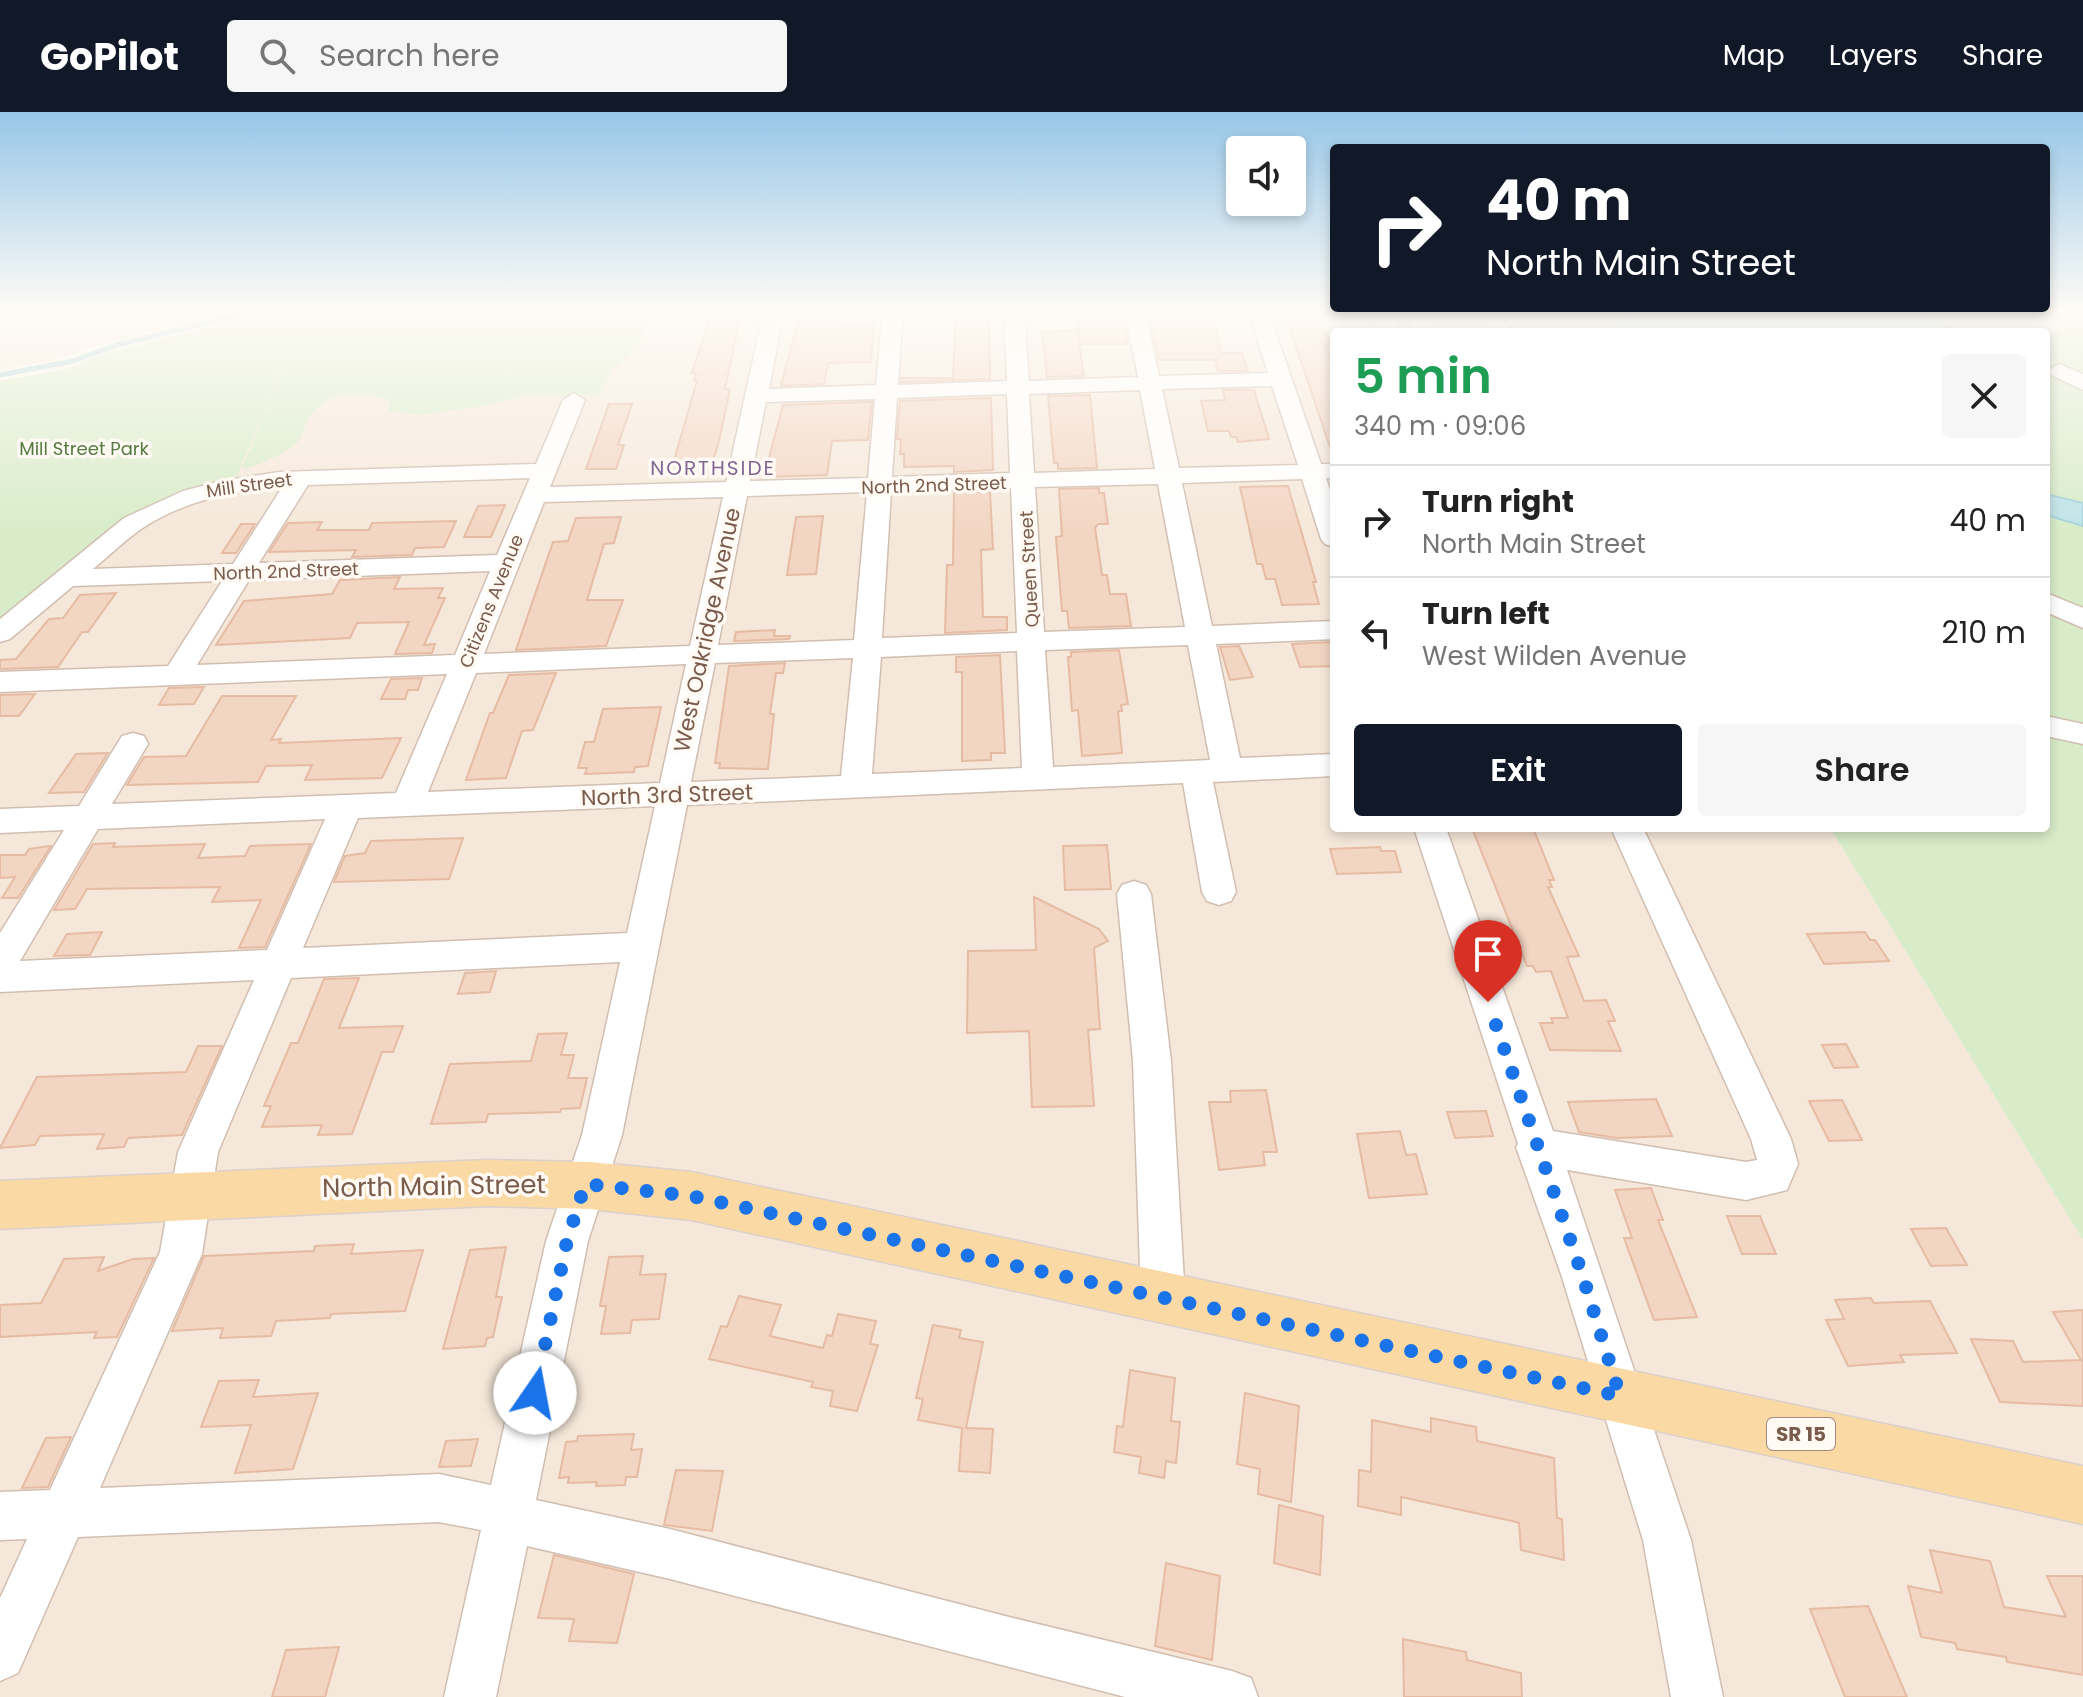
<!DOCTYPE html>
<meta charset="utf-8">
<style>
body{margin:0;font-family:Poppins,sans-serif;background:#f6f6f6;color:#222;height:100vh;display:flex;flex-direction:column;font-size:30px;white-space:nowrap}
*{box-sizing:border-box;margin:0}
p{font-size:26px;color:#767676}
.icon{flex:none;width:44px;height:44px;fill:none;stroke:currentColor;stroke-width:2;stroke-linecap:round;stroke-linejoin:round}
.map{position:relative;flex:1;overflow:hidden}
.side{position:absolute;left:1330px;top:216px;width:720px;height:504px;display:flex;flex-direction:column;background:#fff;border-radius:8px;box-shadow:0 4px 12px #0003}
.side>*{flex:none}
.guide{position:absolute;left:1330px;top:32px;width:720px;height:168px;border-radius:8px;box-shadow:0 4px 12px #0003;background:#111827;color:#fff;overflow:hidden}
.buttons{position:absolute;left:1226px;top:24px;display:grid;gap:16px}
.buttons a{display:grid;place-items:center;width:80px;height:80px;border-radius:8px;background:#fff;box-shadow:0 4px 12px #0003;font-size:40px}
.pin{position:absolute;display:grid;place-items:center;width:68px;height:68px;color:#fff;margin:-82px -34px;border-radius:50% 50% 50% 0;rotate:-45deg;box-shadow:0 0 8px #0007}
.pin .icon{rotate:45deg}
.me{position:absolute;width:88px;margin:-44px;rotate:12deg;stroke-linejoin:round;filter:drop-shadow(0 0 6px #0008)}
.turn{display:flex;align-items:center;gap:28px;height:168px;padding:0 24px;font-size:36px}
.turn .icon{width:104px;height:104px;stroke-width:2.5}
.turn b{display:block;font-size:56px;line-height:68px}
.round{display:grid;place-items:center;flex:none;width:84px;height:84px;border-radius:8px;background:#f6f6f6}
.summary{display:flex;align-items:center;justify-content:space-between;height:136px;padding:0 24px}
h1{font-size:48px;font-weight:600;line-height:60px;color:#1e9e55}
.primary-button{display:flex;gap:16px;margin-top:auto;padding:16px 24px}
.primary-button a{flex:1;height:92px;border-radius:8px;background:#111827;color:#fff;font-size:32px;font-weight:600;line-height:92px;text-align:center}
.primary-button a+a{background:#f6f6f6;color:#222}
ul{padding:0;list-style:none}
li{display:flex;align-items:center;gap:24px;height:112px;padding:0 24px;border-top:2px solid #e0e0e0}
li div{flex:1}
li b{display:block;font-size:30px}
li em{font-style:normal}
header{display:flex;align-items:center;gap:48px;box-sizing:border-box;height:112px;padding:0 40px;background:#111827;color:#fff}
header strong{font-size:38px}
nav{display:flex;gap:44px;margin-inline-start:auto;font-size:28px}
.search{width:560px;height:72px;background:#f6f6f6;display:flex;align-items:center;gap:20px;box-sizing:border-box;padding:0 28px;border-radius:8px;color:#767676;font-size:30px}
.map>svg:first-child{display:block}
</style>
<header>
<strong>GoPilot</strong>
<div class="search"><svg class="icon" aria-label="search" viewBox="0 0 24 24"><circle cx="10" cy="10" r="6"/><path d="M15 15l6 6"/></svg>Search here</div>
<nav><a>Map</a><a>Layers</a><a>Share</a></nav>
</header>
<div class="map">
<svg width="2083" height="1585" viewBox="0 0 2083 1585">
<rect width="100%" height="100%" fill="#fdf6ec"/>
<path fill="#f5e8da" d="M0,198H241L129,225L45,250L0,257Z
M277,198H1377L1387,220H1334V716H1830L2083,1128V1377L694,1080L0,1076V268L27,266L72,255L99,243Z
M513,1070L2083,1384V1585H0V1093Z"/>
<path fill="#d8ecc9" d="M280,198H313L304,200L303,206L336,198H451L455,201L477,198H662L648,210L639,234L612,257L599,283L522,284L483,294L420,303L388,299L390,288C361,280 328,277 309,305C305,312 304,321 299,328C290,340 257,354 242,357L292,232L237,364C133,385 79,442 0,506V269L73,256L100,243Z
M1387,198H2083V1128L1830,716H2046V220H1397Z"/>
<path fill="#bfe3e8" stroke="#a5d3da" stroke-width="2" d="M1634,198H1921L1955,220H1620L1615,212L1621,203Z
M2046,382L2083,391V414L2046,403Z"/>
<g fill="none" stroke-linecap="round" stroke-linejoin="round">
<path stroke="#a5d3da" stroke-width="5" d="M0,263L73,249L117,233L259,198"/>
</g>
<path fill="#f3d5c3" stroke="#e6bba3" stroke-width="2" d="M712,198H742L725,277L730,278L718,333L712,351L673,352L697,269H694L696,261H692Z
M956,198H989L990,267L901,270V266H953Z
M1148,198H1210L1222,241H1242L1248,259H1218L1215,248H1159Z
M1316,199L1331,233H1325L1334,256V338H1331L1285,202Z
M812,202H838L836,213L874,212L871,250L828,251L824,272L781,274L799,204Z
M1123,203L1128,232H1080L1077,204Z
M1077,218L1084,264L1047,265L1042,220Z
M1223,278H1254L1269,327L1238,330L1236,325H1231L1229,319H1208L1201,289L1225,288Z
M1090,283L1097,356L1058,357V351H1054L1048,284Z
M991,286L993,358L954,360V354L904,355V342H900L901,327H897L900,289Z
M864,290H872L868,328L832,329L827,363L764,365L783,293Z
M609,292H632L618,333H624L616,357H586Z
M1288,374L1316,470H1313L1319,492L1282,493L1275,467H1266L1262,452H1257L1240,375Z
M1099,376V381H1104L1108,412H1098L1095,416L1102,463H1107L1110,482H1126L1131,514L1069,516L1067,499H1062L1056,425L1062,424L1059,377Z
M990,380L993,437L981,438L983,505H1007V518L945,521L947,453H953L954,381Z
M505,393L491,425H464L478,394Z
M823,404L816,462L787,463L796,405Z
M621,405L614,431L604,432L587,488H623L606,534L516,538L553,430L568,429L576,406Z
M456,409L444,435L415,436L412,443L352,445L356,438L269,440L288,411L322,410L317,418H369L372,411Z
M241,412H255L236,441H222Z
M400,465L394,477L443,476L438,486H445L424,533L435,532L432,541L395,542L409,510L357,511L350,526L216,533L244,489L332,482L340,468Z
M116,481L88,520H82L58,555L0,557V548L16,547L49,507L63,506L80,483Z
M775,518L774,524H790L789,527L734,529L736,520Z
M1331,530L1334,554L1300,555L1292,532Z
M1239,534L1253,565L1230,568L1220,535Z
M1119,538L1128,592L1121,593L1122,599H1118L1122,641L1082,644L1078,598L1072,599L1068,545H1071V540Z
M1000,543L1005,641H991V648L962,649V560H956V545Z
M785,551L783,561H776L770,602H774L768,657L719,656L720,651H715L729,554Z
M556,561L533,618L522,619L506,666L466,668L490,601H493L509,563Z
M422,566L418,578H408L405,587H381L391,567Z
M204,575L194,592L159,593L169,576Z
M35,582L19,604H0V583Z
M222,584H296L271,628L281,627L279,631L401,626L382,666L305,668L312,653L266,654L258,670L127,673L144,645L186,644Z
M661,595L648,654L635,655L634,660L585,662L587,656H578L585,630H594L603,597Z
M108,641L84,680L49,681L76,642Z
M1472,716H1533L1554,768H1549L1552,775H1548L1579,844L1567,845L1584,889L1606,888L1615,909H1608L1621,939L1550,938L1540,911H1553L1551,906H1568L1551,859L1536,860L1533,854H1527Z
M463,726L449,767L334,770L345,744L365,741L371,729Z
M115,731L113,735L205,732L198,746L245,744L250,734L311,732L265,835L239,836L261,788L212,790L220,775L87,777L75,797L54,798L93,732Z
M1107,733L1111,777L1065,778L1063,734Z
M49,734H51L18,786H2L15,765L0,766V743H25L29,737Z
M1380,735L1381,739H1395L1401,760L1337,762L1330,737Z
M1034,785L1099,817L1108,829L1094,836L1100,917L1088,918L1094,994L1032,995L1029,919L967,921L968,839L1036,838Z
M102,820L90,843L54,844L67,822Z
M1865,820L1870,828H1875L1889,849L1824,852L1807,822Z
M496,859L490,880L458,882L465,861Z
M359,866L339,916L403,914L393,940H382L352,1022L318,1023L322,1013L262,1015L271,994H264L291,931H298L324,867Z
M567,921L561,943H574L568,966H587L580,996L561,997L560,1000L488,1002L486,1010L431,1012L450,952L531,949L538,922Z
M1846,932L1858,955L1834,956L1822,933Z
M198,934H222L182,1023L128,1026L124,1035L97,1037L104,1022L40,1024L35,1033L0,1036L37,965L186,960Z
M1266,978L1277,1040H1263L1265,1053L1219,1058L1209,990H1231L1230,979Z
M1656,987L1672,1024L1617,1026L1579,1020L1568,990Z
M1842,988L1862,1028L1829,1029L1809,989Z
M1486,999L1493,1024L1455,1026L1447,1000Z
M1400,1019L1406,1043L1416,1042L1427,1082L1369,1086L1357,1022Z
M1651,1076L1663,1108H1658L1697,1205L1654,1208L1624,1126H1632L1615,1078Z
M1727,1104H1760L1776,1142H1742Z
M1946,1116L1967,1153L1931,1154L1911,1117Z
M354,1132L351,1142L423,1138L405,1199L331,1202L330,1206L276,1209L271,1224L220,1226L223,1216L172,1219L204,1144L314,1139L315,1134Z
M506,1135L496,1185H502L493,1225L487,1226L485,1234L443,1237L470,1138Z
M643,1144L640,1163L666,1162L659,1207L632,1208L630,1221L601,1222L606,1194H600L609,1145Z
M104,1145L98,1159L133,1147L154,1146L117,1225L94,1226L97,1220L0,1225V1193L41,1191L64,1147Z
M739,1184L781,1193L770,1224L823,1236L827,1223L832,1224L838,1202L876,1209L870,1232L878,1233L857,1299L830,1294L833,1279L811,1275L813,1270L709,1247L721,1214L727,1215Z
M1871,1186L1874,1191L1930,1189L1957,1241L1900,1243L1904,1250L1848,1254L1826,1208L1844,1207L1835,1188Z
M2083,1198V1294L2000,1290L1971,1227L2013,1229L2023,1250L2081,1248L2053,1200Z
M933,1213L961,1218L959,1226L983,1230L966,1316L993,1317L990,1361L959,1359L962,1316L918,1308L923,1287L916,1286Z
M1130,1258L1175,1266L1171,1309L1180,1310L1176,1351L1166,1349L1164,1366L1139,1361L1141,1345L1114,1340L1117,1314L1123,1315Z
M259,1268L253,1285L318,1281L293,1357L235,1361L251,1313L201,1315L219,1269Z
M1245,1281L1299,1294L1291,1390L1258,1382L1260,1357L1237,1352Z
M1431,1306L1476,1315L1477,1329L1554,1346L1557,1406L1562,1407L1564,1448L1521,1438L1519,1411L1512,1409L1401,1385V1403L1358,1394L1359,1358L1371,1360L1372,1308L1431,1320Z
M634,1322L631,1338L642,1337L637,1365H626L625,1373L596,1374L597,1370L568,1371L569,1365L559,1366L566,1330L577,1329L578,1324Z
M71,1325L48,1375L22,1376L46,1326Z
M478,1327L471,1354L439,1355L446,1329Z
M676,1358L723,1359L712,1419L664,1413Z
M1279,1393L1323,1404L1320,1463L1274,1451Z
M1930,1438L1990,1449L2004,1495L2066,1505L2047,1464H2083V1563L2007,1550L2006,1545L1957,1537L1955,1531L1921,1525L1908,1474L1942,1481Z
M554,1443L634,1462L617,1531L569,1529L574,1507L538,1506Z
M1166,1451L1220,1464L1212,1548L1155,1534Z
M1868,1494L1907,1585H1845L1810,1497Z
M1403,1527L1466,1540L1467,1548L1521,1561L1522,1585H1404Z
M339,1535L325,1585H272L286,1538Z"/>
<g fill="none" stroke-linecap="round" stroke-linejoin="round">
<g stroke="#d1beb0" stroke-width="3">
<path id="minor" d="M764,198H784L769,277L876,273L883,198H903L898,273L1007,269L1004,198H1024L1029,269L1138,265L1125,198H1145L1159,264L1268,261L1248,198H1268L1321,352H1334V366H1326L1334,390V435L1325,432L1321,427L1302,367L1182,371L1212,514L1334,509V527L1216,532L1240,646L1334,642V664L1213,670L1236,780L1231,789L1219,793L1207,789L1202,780L1183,671L687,693L622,1023L588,1129L536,1388L670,1417L1005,1504L1232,1559L1251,1566L1258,1585H1125L670,1467L527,1434L496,1585H444L481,1418L439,1410L78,1425L18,1561L0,1569V1486L27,1427L0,1428V1380L50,1378L160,1140L178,1040L254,868L0,880V821L64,718L0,721V697L79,694L122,624L133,621L144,624L148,632L112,692L396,681L447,562L0,580V560L168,554L222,469L73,474L10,527L0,530V507L124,406L183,379L221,369L279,360L536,352L563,288L574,281L585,288L550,375L726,370ZM1272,274L1298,353L1179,356L1162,277ZM1140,278L1155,357L1034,361L1029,282ZM1007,282L1010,361L892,365L897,286ZM875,287L868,366L750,369L766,290ZM530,366L497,443L259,451L308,373ZM1158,372L1185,515L1044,520L1035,375ZM283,374L233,452L93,457C109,444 124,429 141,417C182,389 234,379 283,374ZM1011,376L1017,521L882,526L891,380ZM867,380L854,528L718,533L747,384ZM723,385L690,534L484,542L544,390ZM490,459L455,543L197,553L249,468ZM1188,533L1210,648L1053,655L1045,538ZM1017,539L1022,656L872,662L881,545ZM853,546L841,664L691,670L715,551ZM686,552L660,671L428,680L476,561ZM655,694L627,821L303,836L358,706ZM325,707L267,838L20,849L98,717ZM620,850L582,1023L546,1129L491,1373L439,1362L100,1376L202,1142L218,1040L291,866Z
M1369,198H1389L1400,220H1380Z
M1404,198H1424L1435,220H1415Z
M1477,198H1497L1511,220H1491Z
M2059,252L2083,262V278L2051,263L2048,258Z
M2046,481L2083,496V516L2046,500Z
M2046,604L2083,612V632L2046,624Z
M1414,716H1446L1553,1019L1746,1050L1757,1048L1751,1027L1611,716H1643L1791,1027L1798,1052L1787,1078L1746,1088L1567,1058L1691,1428L1723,1585H1671L1643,1428L1561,1162L1516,1035L1518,1032Z
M1134,769L1146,773L1151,782L1171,949L1185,1186L1178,1201L1163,1208L1148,1201L1141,1186L1133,949L1117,782L1122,773Z"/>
</g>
<g stroke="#dad1cd" stroke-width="3">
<path id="major" d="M488,1048L590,1050L691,1060L2083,1354V1412L691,1108L590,1097L488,1094L0,1117V1069Z"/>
</g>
<use href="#minor" fill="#fff" fill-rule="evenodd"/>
<use href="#major" fill="#fbd9a5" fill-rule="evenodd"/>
</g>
<linearGradient id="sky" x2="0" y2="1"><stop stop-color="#97c7e8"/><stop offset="0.47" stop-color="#fefbf6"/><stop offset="1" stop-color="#fefbf6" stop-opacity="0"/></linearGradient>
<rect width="2083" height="420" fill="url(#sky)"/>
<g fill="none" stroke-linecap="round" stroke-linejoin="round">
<path stroke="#1a73e8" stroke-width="14" stroke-dasharray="0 25.2" d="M535,1281L567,1129L585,1072L691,1084L1620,1284L1582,1162L1488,890"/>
</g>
<g text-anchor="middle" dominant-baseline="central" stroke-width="7" stroke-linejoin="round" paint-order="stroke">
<g font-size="18" fill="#537a41" stroke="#fffaf3">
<text x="84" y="336">Mill Street Park</text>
</g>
<g font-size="18" fill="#7a5c4d" stroke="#fffaf3">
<text transform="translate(249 373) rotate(-8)">Mill Street</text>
<text transform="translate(934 373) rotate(-2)">North 2nd Street</text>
<text transform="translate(1029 457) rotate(-93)">Queen Street</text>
<text transform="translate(286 459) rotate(-2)">North 2nd Street</text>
<text transform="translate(491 489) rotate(-68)">Citizens Avenue</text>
</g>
<g font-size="20" letter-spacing="2" fill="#846695" stroke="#fffaf3">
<text x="713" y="356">NORTHSIDE</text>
</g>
<rect fill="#fffaf3" stroke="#a28b7f" stroke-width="2" x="1767" y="1306" width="68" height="32" rx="6"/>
<g font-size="20" font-weight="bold" fill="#7a5c4d">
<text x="1801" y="1322">SR 15</text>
</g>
<g font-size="22" fill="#7a5c4d" stroke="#fffaf3">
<text transform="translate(707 518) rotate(-78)">West Oakridge Avenue</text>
<text transform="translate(667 683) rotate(-2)">North 3rd Street</text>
</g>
<g font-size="26" fill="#7a5c4d" stroke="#fffaf3">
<text transform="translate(434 1074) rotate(-1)">North Main Street</text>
</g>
</g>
</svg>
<div class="buttons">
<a><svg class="icon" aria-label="sound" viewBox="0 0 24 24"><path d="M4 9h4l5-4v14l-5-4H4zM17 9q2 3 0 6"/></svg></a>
</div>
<div class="pin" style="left:1488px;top:890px;background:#d93025"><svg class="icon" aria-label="arrive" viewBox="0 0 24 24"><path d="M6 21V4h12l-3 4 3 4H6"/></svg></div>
<svg class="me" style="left:535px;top:1281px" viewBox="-20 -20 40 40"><circle r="19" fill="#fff"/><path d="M0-13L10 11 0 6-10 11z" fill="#1a73e8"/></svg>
<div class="guide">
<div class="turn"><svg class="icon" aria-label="right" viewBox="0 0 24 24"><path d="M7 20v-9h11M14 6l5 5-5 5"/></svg><div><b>40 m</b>North Main Street</div></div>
</div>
<section class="side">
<div class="summary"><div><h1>5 min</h1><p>340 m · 09:06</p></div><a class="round"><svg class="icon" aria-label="close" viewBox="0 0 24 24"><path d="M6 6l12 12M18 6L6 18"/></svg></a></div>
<ul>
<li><svg class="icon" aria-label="right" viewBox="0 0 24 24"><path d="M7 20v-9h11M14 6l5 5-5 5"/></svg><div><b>Turn right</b><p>North Main Street</p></div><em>40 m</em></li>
<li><svg class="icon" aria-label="left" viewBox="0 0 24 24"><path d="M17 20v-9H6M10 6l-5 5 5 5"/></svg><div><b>Turn left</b><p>West Wilden Avenue</p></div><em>210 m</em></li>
</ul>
<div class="primary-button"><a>Exit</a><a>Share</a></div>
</section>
</div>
